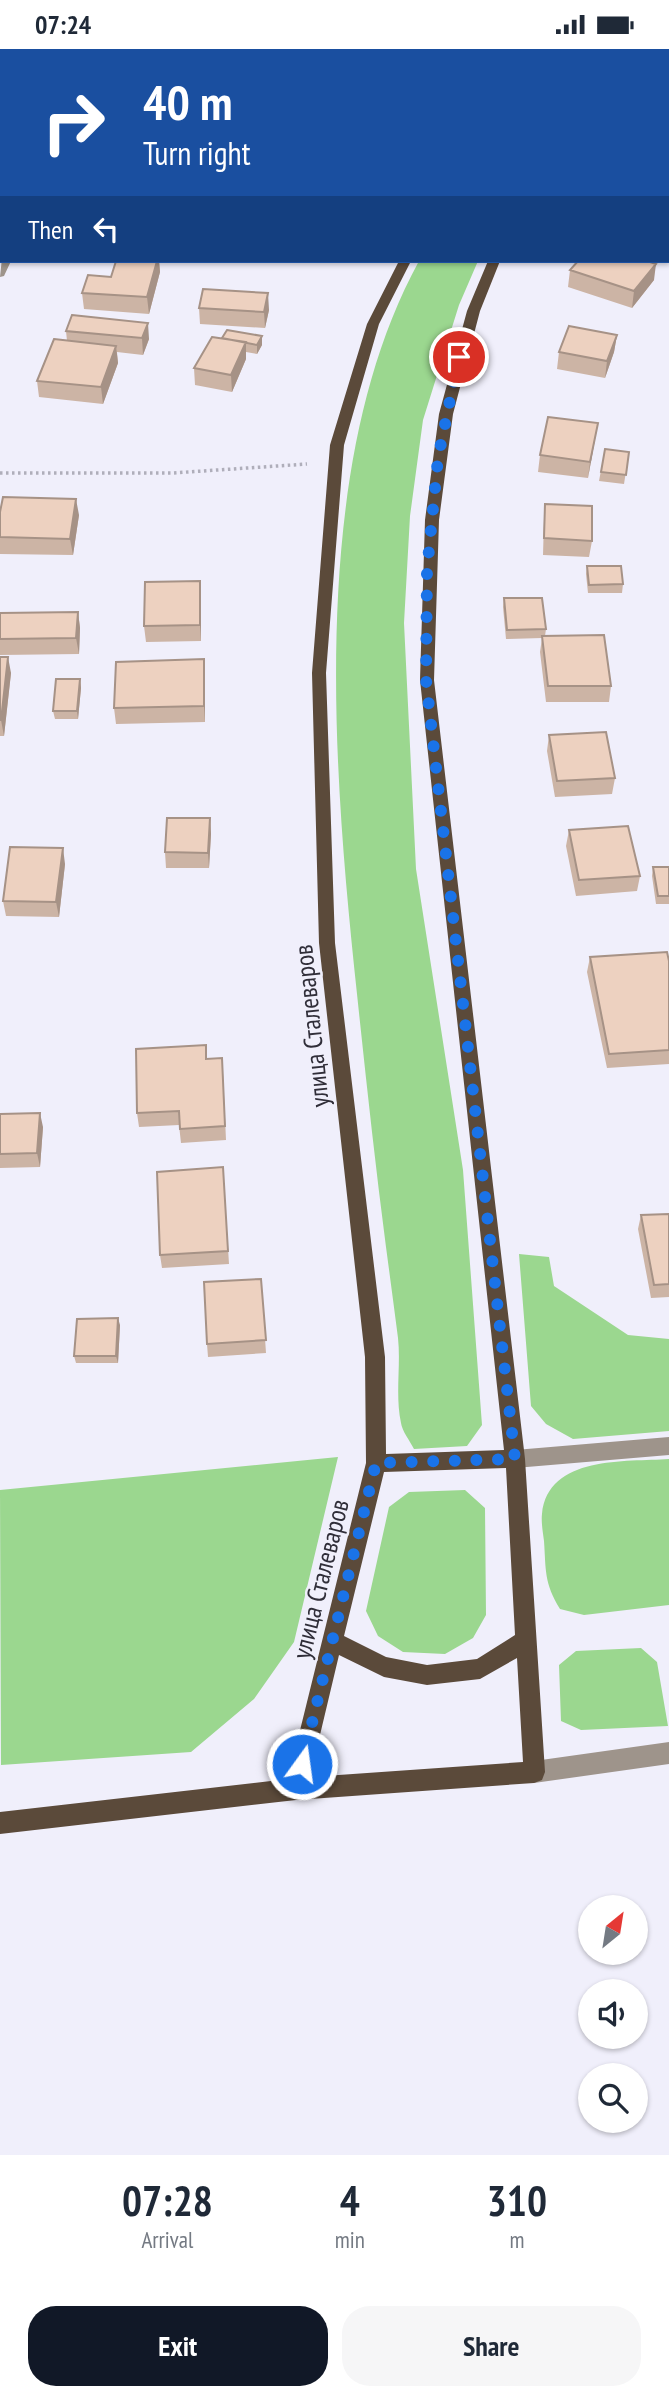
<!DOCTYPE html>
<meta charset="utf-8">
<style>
body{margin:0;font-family:"PT Sans Narrow",sans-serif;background:#f6f6f7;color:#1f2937;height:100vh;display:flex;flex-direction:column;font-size:26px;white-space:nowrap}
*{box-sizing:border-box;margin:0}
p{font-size:23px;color:#747a83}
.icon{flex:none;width:38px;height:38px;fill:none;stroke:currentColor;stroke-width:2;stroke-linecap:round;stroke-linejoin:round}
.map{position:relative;height:2106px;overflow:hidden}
.details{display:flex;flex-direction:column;background:#fff;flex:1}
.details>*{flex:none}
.top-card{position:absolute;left:0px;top:0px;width:670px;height:214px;box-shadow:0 2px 5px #0004;background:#1a4fa0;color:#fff;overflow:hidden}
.needle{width:46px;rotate:30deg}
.fabs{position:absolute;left:578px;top:1846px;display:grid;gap:14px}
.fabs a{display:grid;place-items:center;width:70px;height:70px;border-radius:50%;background:#fff;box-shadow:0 2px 5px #0004;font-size:35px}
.pin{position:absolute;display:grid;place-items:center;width:60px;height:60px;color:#fff;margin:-30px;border:4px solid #fff;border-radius:50%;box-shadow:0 2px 7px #0007}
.me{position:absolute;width:77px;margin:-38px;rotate:14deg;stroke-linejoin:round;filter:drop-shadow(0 0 5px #0008)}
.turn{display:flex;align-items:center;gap:24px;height:147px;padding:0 28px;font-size:32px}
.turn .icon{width:91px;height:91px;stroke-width:2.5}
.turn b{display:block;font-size:49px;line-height:60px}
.then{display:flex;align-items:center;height:66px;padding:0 28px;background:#0003;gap:14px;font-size:26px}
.eta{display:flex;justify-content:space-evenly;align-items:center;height:119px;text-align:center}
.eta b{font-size:42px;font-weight:700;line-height:49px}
.action{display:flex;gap:14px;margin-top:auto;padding:14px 28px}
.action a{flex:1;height:80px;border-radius:28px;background:#111827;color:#fff;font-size:28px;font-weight:700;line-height:80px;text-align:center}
.action a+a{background:#f6f6f7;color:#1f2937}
.status{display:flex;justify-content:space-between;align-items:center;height:49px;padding:0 35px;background:#fff;direction:ltr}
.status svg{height:19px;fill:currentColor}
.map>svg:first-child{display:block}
</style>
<div class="status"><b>07:24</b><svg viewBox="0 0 49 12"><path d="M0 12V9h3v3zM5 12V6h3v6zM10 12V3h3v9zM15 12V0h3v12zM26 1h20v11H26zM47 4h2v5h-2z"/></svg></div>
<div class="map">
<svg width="669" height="2106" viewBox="0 0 669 2106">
<rect width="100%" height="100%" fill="#f0effb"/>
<path fill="#9bd78f" d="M419,212H478L459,256L423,371L410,467L404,574L416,820L463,1121L482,1376L467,1397L414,1400C410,1392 402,1382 401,1374C395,1346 401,1316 398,1289C394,1258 390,1228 386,1198C375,1114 366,1030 357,945C333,719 307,417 419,212Z
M519,1205L549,1208L554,1237L628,1286L669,1290V1382L573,1390L546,1375L531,1357Z
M338,1408L294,1593L254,1650L191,1703L1,1716L0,1441Z
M669,1410V1556L584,1566L560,1560C544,1534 546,1521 544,1492C543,1484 541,1473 542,1465C548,1406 626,1413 669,1410Z
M465,1441L485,1459L486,1566L473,1589L445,1605L403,1603L378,1587L366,1562L389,1458L409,1443Z
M641,1599L657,1613L668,1677L581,1681L561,1672L559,1616L576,1602Z"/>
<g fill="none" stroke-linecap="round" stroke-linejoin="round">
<path stroke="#afaeba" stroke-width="3.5" stroke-dasharray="2.5 3.5" stroke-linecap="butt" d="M0,424H173L307,415"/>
<path fill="#9e948b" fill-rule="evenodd" d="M83,0H95L83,2Z
M461,0H476L477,2H463Z
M668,64H669V70H668Z
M2,209V212H11L4,227L0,228Z
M669,1388V1406L515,1419L508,1416L505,1410L508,1404L515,1401Z
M669,1693V1715L534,1734L526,1731L523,1723L526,1715L534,1712Z"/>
<path fill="#5b4a3a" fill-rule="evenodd" d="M540,0H552L540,2Z
M637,0H649L636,2Z
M399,212H411L379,275L344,396L326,624L335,894L385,1308L386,1405L504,1401L420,631L425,471L439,365L467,262L488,212H500L480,262L453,365L439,471L434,631L525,1410L545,1723L542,1731L534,1734L296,1751L0,1785V1763L288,1730L366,1414L365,1308L319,894L312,624L330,396L367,275ZM506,1419L515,1586L477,1610L427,1616L386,1608L344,1587L384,1423ZM339,1606L384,1628L427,1636L480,1630L517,1609L523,1713L310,1728Z"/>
</g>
<path fill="#ccb4a5" d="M263,0H315L312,2H263Z
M116,212H159L160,223L149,265L84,260L82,244L111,228Z
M570,221L654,231L632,259L568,238Z
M199,259L269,261L265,279L200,275Z
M66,282L149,290L143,306L117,303L118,314L103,355L39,348L37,332L67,292Z
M617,286L614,303L605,329L557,320L559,303Z
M262,287V296L257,305L246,303V310L232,343L195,336L194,319L222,289Z
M598,374L588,429L538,423L540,406Z
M605,400L629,403L624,435L599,432Z
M545,455L592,492L589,508L543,506L544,471Z
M0,463L79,466L73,506L0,505Z
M587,517L623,535L622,544H588L586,525Z
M200,532L201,549V592L146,593L144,577Z
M504,549L546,580L545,587L611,637L609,653H546L540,603L542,589L506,590L503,558Z
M78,563L80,579L79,605L0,606V564Z
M0,608L11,624L4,687H0Z
M204,610L205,627V673L116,675L114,659Z
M80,630L81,639L78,670H55L53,662Z
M549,686L615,729L612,745L555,748L547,702Z
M210,769L211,785L209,819H166L165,803Z
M569,781L640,827L637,842L576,847L566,797Z
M65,815L59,868L6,867L3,852Z
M653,818H669V855H656L652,827Z
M590,908L669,912V1015L607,1019L587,923Z
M207,1010L223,1024L226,1091L181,1094L179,1076L139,1078L137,1064Z
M0,1065L43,1078L40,1118L0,1119Z
M223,1118L229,1215L162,1219L160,1206Z
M669,1165V1248L651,1249L638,1180L641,1166Z
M261,1230L266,1304L208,1308L207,1295Z
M120,1276L118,1314H76L74,1307Z"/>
<path fill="#a69286" d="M296,0H315L312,2H296Z
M157,212H159L160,223L149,265L147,248Z
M656,215L654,231L632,259L634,242Z
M268,244L269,261L265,279L264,263Z
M148,274L149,290L143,306L142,289Z
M617,286L614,303L605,329L607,312Z
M262,287V296L257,305V296Z
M246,293V310L232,343L231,326Z
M116,297L118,314L103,355L101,338Z
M598,374L595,390L588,429L590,413Z
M76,450L79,466L73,506L70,490Z
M200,532L201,549V592L200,576Z
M78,563L80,579L79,605L76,589Z
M8,608L11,624L4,687L1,671Z
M204,610L205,627V673L204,657Z
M80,630L81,639L78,670L77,662Z
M210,769L211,785L209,819L208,804Z
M63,799L65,815L59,868L56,853Z
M40,1064L43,1078L40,1118L37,1104Z
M118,1269L120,1276L118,1314L116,1307Z"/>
<path fill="#edd1c0" stroke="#a69286" stroke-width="2" d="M362,0H371L377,2H361Z
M116,212H157L147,248L82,244L88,226L111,228Z
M578,212H647L656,215L634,242L570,221Z
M203,240L268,244L264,263L199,259Z
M72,266L148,274L142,289L66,282Z
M569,277L617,286L607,312L559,303Z
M227,281L262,287L257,296L222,289Z
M212,288L246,293L231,326L194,319Z
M54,290L116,297L101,338L37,332Z
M548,368L598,374L590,413L540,406Z
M605,400L629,403L626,426L601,423Z
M3,448L76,450L70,490L0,488V463Z
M545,455L592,457V492L544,489Z
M587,517H621L623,535L589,536Z
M200,532V576L144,577L145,533Z
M504,549H542L546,580L507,581Z
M78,563L76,589L0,590V564Z
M604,586L611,637H548L542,587Z
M0,608H8L1,671H0Z
M204,610V657L114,659L116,613Z
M56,630H80L77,662H53Z
M606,683L615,729L557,732L549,686Z
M167,769H210L208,804L165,803Z
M628,777L640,827L579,831L569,781Z
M10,798L63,799L56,853L3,852Z
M653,818H669V847H658Z
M667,903L669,912V1001L609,1005L590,908Z
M206,996V1010L222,1009L225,1077L180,1080L179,1062L137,1064L136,1000Z
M40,1064L37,1104L0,1105V1065Z
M223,1118L228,1202L160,1206L157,1123Z
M669,1165V1235L654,1236L641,1166Z
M261,1230L266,1291L207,1295L204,1233Z
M118,1269L116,1307H74L77,1270Z"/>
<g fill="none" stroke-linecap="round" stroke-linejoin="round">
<path stroke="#1a73e8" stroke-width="12" stroke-dasharray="0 21.6" d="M302,1715L376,1414L515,1410L426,631L427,521L438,409L459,308"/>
</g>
<g text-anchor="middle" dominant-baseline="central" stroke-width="5" stroke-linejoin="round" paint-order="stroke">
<g font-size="26" fill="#302e39" stroke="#f0effb">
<text transform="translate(311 977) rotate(-96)">улица Сталеваров</text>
<text transform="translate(320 1530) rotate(-76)">улица Сталеваров</text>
</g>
</g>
</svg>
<div class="fabs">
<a><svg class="needle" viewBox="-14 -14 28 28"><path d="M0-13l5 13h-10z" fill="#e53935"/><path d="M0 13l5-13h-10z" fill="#747a83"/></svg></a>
<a><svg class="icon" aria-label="sound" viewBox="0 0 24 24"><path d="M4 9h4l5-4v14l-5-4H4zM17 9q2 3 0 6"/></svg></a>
<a><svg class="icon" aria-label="search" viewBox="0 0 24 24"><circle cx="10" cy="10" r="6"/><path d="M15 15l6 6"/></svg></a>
</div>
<div class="pin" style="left:459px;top:308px;background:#d93025"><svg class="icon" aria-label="arrive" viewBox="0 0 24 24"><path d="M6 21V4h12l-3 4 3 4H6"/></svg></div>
<svg class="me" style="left:302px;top:1715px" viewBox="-20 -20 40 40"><circle r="17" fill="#1a73e8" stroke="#fff" stroke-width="3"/><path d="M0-11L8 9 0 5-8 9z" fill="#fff"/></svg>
<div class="top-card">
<div class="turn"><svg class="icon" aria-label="right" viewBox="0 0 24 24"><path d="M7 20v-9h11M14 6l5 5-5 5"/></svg><div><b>40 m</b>Turn right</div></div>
<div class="then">Then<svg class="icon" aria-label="left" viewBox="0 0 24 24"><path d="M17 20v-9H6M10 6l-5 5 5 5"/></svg></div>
</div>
</div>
<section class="details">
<div class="eta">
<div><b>07:28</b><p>Arrival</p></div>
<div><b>4</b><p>min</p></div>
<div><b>310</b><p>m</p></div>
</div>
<div class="action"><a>Exit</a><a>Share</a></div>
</section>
